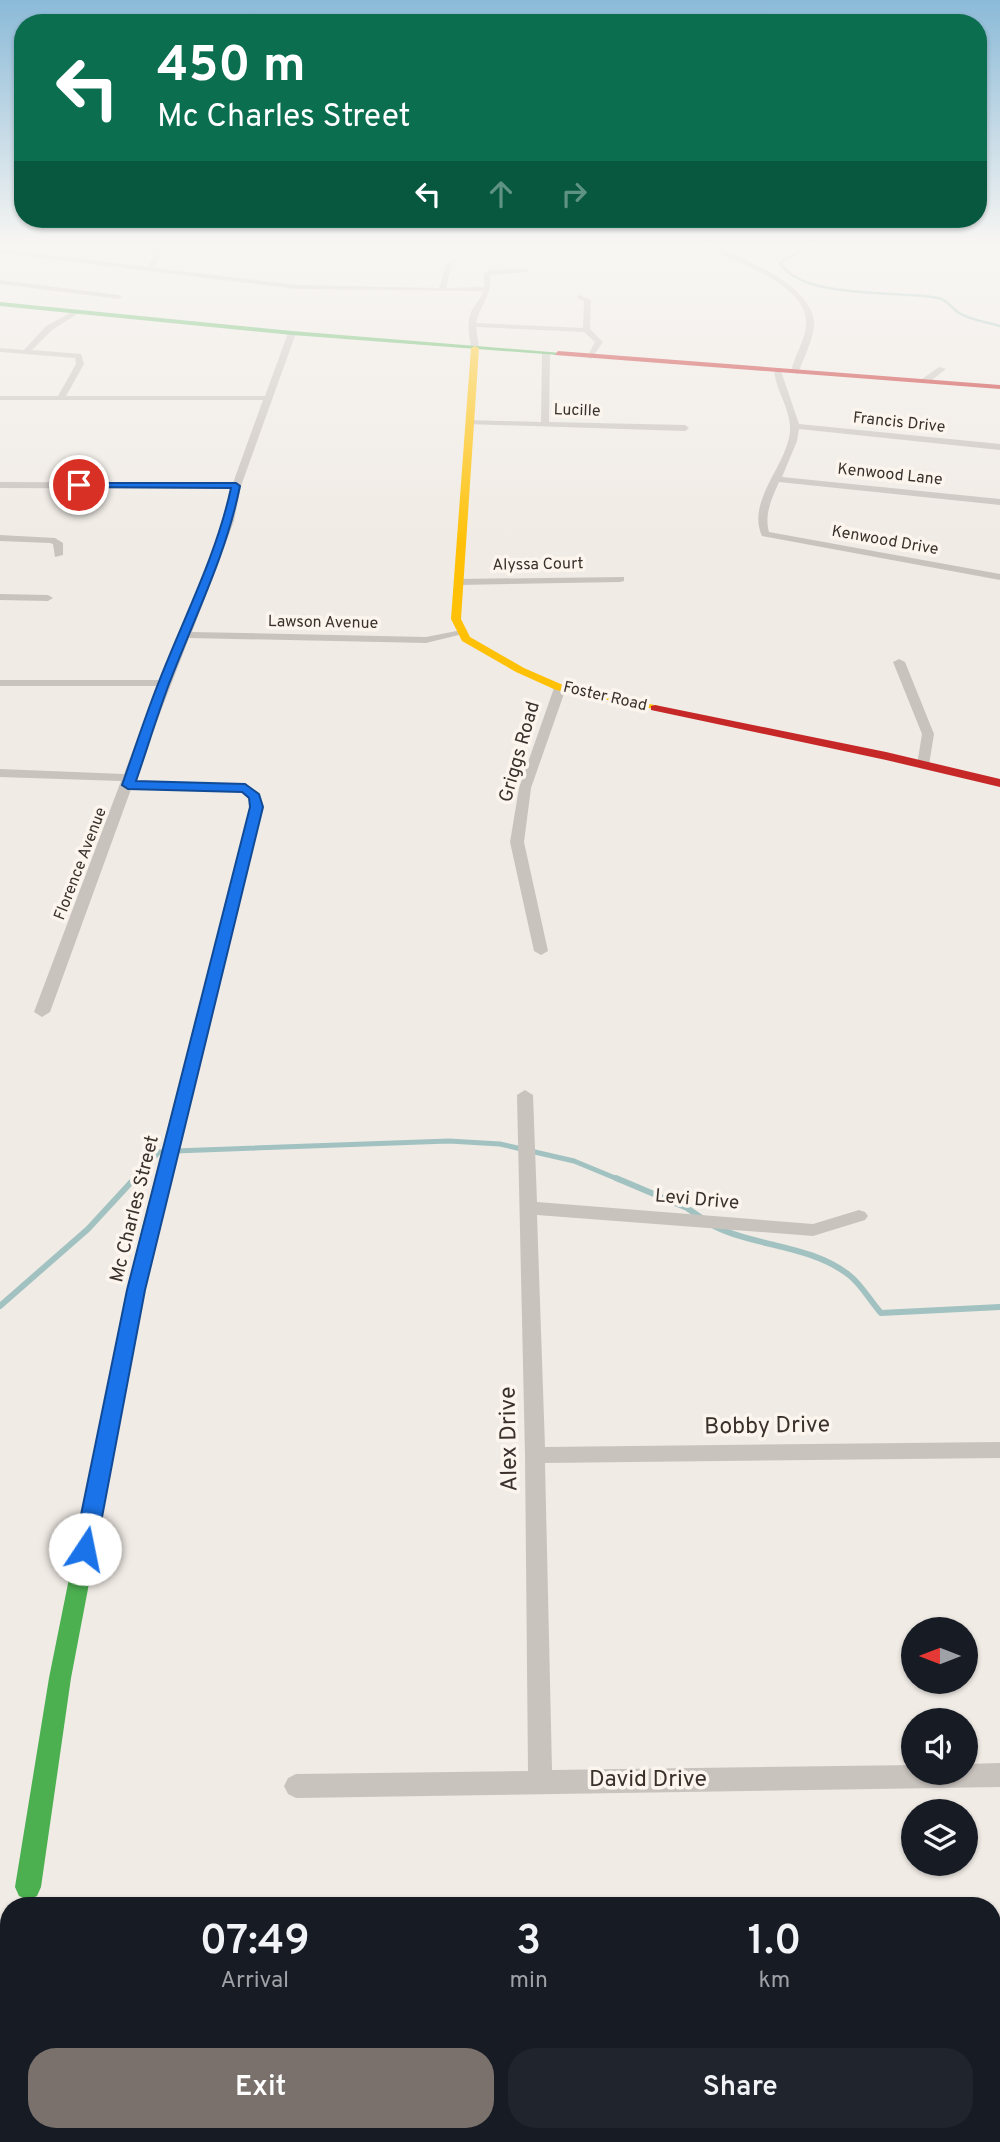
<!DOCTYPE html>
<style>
body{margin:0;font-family:Overpass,sans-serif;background:#20242c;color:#f1f3f6;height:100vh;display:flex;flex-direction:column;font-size:26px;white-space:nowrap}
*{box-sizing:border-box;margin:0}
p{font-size:23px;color:#9ea1a6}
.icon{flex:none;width:38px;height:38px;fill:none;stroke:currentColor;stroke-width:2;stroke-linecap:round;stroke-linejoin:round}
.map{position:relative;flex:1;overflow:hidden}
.sheet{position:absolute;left:0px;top:1897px;width:1001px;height:245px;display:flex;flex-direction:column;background:#171b24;border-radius:28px 28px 0 0;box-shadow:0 2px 5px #0004}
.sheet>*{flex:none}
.hud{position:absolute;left:14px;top:14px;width:973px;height:214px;border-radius:28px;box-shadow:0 2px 5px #0004;background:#0b6e4f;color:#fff;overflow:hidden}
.needle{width:46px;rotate:270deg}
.controls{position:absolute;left:901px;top:1617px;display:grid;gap:14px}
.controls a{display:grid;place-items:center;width:77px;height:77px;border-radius:50%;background:#171b24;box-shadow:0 2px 5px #0004;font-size:35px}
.pin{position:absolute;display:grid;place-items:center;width:60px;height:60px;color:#fff;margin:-30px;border:4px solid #fff;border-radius:50%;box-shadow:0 2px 7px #0007}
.me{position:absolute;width:77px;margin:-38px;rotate:11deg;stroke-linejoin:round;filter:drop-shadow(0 0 5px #0008)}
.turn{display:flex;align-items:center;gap:24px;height:147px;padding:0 28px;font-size:32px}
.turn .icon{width:91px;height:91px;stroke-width:2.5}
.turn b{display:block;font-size:49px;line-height:60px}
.lanes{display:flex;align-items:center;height:66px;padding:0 28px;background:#0003;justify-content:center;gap:35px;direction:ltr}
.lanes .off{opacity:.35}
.eta{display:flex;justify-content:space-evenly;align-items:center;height:119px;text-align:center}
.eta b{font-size:42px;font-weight:600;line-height:49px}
.button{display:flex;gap:14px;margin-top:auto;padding:14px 28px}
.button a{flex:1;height:80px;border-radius:28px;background:#7a716c;color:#fff;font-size:28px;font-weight:600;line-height:80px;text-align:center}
.button a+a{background:#20242c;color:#f1f3f6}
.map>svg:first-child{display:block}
</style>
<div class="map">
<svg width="1000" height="2142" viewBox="0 0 1000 2142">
<rect width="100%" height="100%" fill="#f0ebe5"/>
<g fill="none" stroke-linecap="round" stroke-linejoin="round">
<path stroke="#a1c2c1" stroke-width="2.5" d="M822,244L799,251L780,263C803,300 898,290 938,298C947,299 951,308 959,313C970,320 987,322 1000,326"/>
<path stroke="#a1c2c1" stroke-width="5" d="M175,1151L449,1141L500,1144L574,1161L620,1180
M133,1180L159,1152H165"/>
<path stroke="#a1c2c1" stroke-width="6" d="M616,1178L687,1208L703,1219
M714,1226C756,1247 811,1245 849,1275C862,1285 870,1301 881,1313L1000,1307
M0,1306L88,1229L135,1178"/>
<path fill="#c9c3be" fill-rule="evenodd" d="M121,244L162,250L154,268L298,285L439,288L446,264L449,262L452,264L446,288L484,287V274L489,270L527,269L529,272L490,275C493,295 480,305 476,323L583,328L584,301L577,298L579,295L591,300L590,329L603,342L591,359L587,357L595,342L584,332L476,327L479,348L472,350C469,339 466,321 472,310C476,303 481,299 483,291L298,289L0,253V249L148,267L156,252Z
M702,244H710C741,258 809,282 814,321C815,337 803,359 798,374L791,372C794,356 805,341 806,325C809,282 730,262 702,244Z
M0,280L119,295L122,297L119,299L0,284Z
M74,311L80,312L52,330L32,350L81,354L84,364L66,396H265L288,333L292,331L296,333L241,486L234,521L192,632L426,637L462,630L467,633L426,643L189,638L136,776L137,778L134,781L50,1012L42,1017L34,1012L121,781L0,777V769L124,774L157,686H0V680H160C187,618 217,555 231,489L0,488V482L233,483L263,400H0V396H58L76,364L75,358L0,352V348L24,350L46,326Z
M546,352L550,354L549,422L685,425L689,428L685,431L466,424V420H469L541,422L542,354Z
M939,367L946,369L928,383H922V379Z
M774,369L781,371L799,424L1000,444V450L799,429L797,441L782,477L1000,499V505L779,482C772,498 764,514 769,532L1000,574V580L762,536C747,503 782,470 789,438C795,413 775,392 774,369Z
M0,535L55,538L63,543V555L55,557L53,544L50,543L0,541Z
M624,577V581L620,582L458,585L453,582L458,579Z
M0,594L48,595L53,598L48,601L0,600Z
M899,659L905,662L934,734L929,765L923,769L917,765L922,734L893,662Z
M560,685L566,688L531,788L524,842L548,951L541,955L534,951L510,842L519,788L554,688Z
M525,1090L533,1095L537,1202L813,1224L859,1210L865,1212L868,1216L865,1220L813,1236L537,1215L545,1447L1000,1442V1458L545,1463L552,1770L914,1765V1773H966V1764L1000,1763V1787L296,1798L288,1794L284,1786L288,1778L296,1774L528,1771L525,1455L517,1095Z"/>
<path fill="#4caf50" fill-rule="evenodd" d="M0,302L292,331L562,353L558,355L292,335L0,306Z
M152,1218L158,1220L161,1224L145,1290L71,1678L41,1887L37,1896L28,1900L19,1896L15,1887L49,1678L127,1290L143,1224L146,1220Z"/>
<path fill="#ffc107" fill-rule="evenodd" d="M475,346L479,348L461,619L470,637L524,668L563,685L659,706V710L556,690L516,672L462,641L451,619L471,348Z
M128,781L245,784L259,793L262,807L161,1224L158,1228H146L143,1224L250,807L249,797L242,792L124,788V782Z"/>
<path fill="#c62828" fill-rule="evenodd" d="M558,351L1000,385V389L555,355Z
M655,705L886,752L1000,779V787L886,760L651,710V706Z"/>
</g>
<linearGradient id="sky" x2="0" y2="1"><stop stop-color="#8bbad8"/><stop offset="0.45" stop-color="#f8f6f3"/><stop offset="1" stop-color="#f8f6f3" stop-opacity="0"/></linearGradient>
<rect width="1000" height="544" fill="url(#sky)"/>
<path fill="#1a73e8" stroke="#114b97" stroke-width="2" d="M79,483H236L240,486C226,556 194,618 169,684C157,716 147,749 136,781L245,784L259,794L263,807L145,1290L96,1549L93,1555L85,1558L77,1555L74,1549L127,1290L250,807L249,798L242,792L128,789L122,785C134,751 145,717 158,684C183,619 216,557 231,488L75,487L74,485Z"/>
<g text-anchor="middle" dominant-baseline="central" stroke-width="7" stroke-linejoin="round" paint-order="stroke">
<g font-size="16" fill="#3b302b" stroke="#fbf5ee">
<text transform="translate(577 411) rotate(2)">Lucille</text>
<text transform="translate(899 423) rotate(6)">Francis Drive</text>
<text transform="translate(890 475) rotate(6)">Kenwood Lane</text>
<text transform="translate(885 541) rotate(10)">Kenwood Drive</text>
<text transform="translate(538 565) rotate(-1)">Alyssa Court</text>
<text transform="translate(323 623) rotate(1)">Lawson Avenue</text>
<text transform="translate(605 697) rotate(13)">Foster Road</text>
<text transform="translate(81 864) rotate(-69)">Florence Avenue</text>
</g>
<g font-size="19" fill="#3b302b" stroke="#fbf5ee">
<text transform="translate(520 752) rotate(-74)">Griggs Road</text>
<text transform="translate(697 1200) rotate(5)">Levi Drive</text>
<text transform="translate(135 1209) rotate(-76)">Mc Charles Street</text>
</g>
<g font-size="23" fill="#3b302b" stroke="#fbf5ee">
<text transform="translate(767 1427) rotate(-1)">Bobby Drive</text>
<text transform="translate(510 1439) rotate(-91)">Alex Drive</text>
<text x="648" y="1780">David Drive</text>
</g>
</g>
</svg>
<div class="controls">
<a><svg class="needle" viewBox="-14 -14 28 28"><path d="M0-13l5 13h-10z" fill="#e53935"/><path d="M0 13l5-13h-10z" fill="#9ea1a6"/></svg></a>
<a><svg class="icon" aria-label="sound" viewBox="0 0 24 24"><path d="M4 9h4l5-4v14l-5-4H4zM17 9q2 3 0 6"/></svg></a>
<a><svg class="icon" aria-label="layers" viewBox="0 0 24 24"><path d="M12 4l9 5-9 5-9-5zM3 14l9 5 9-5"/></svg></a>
</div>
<div class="pin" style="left:79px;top:485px;background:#d93025"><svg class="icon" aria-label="arrive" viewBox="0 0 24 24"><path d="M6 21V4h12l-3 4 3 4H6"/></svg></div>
<svg class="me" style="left:85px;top:1549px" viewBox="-20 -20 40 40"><circle r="19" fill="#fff"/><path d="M0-13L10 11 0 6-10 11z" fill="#1a73e8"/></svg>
<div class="hud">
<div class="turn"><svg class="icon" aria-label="left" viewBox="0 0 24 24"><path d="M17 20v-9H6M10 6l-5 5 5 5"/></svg><div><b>450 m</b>Mc Charles Street</div></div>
<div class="lanes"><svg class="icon" aria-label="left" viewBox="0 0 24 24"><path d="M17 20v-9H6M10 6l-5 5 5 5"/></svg><svg class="icon off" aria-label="ahead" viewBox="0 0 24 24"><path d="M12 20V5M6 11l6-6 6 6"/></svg><svg class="icon off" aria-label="right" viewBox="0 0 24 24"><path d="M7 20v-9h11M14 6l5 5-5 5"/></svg></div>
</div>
<section class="sheet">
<div class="eta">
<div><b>07:49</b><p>Arrival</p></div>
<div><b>3</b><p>min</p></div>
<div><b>1.0</b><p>km</p></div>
</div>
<div class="button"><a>Exit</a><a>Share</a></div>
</section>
</div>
